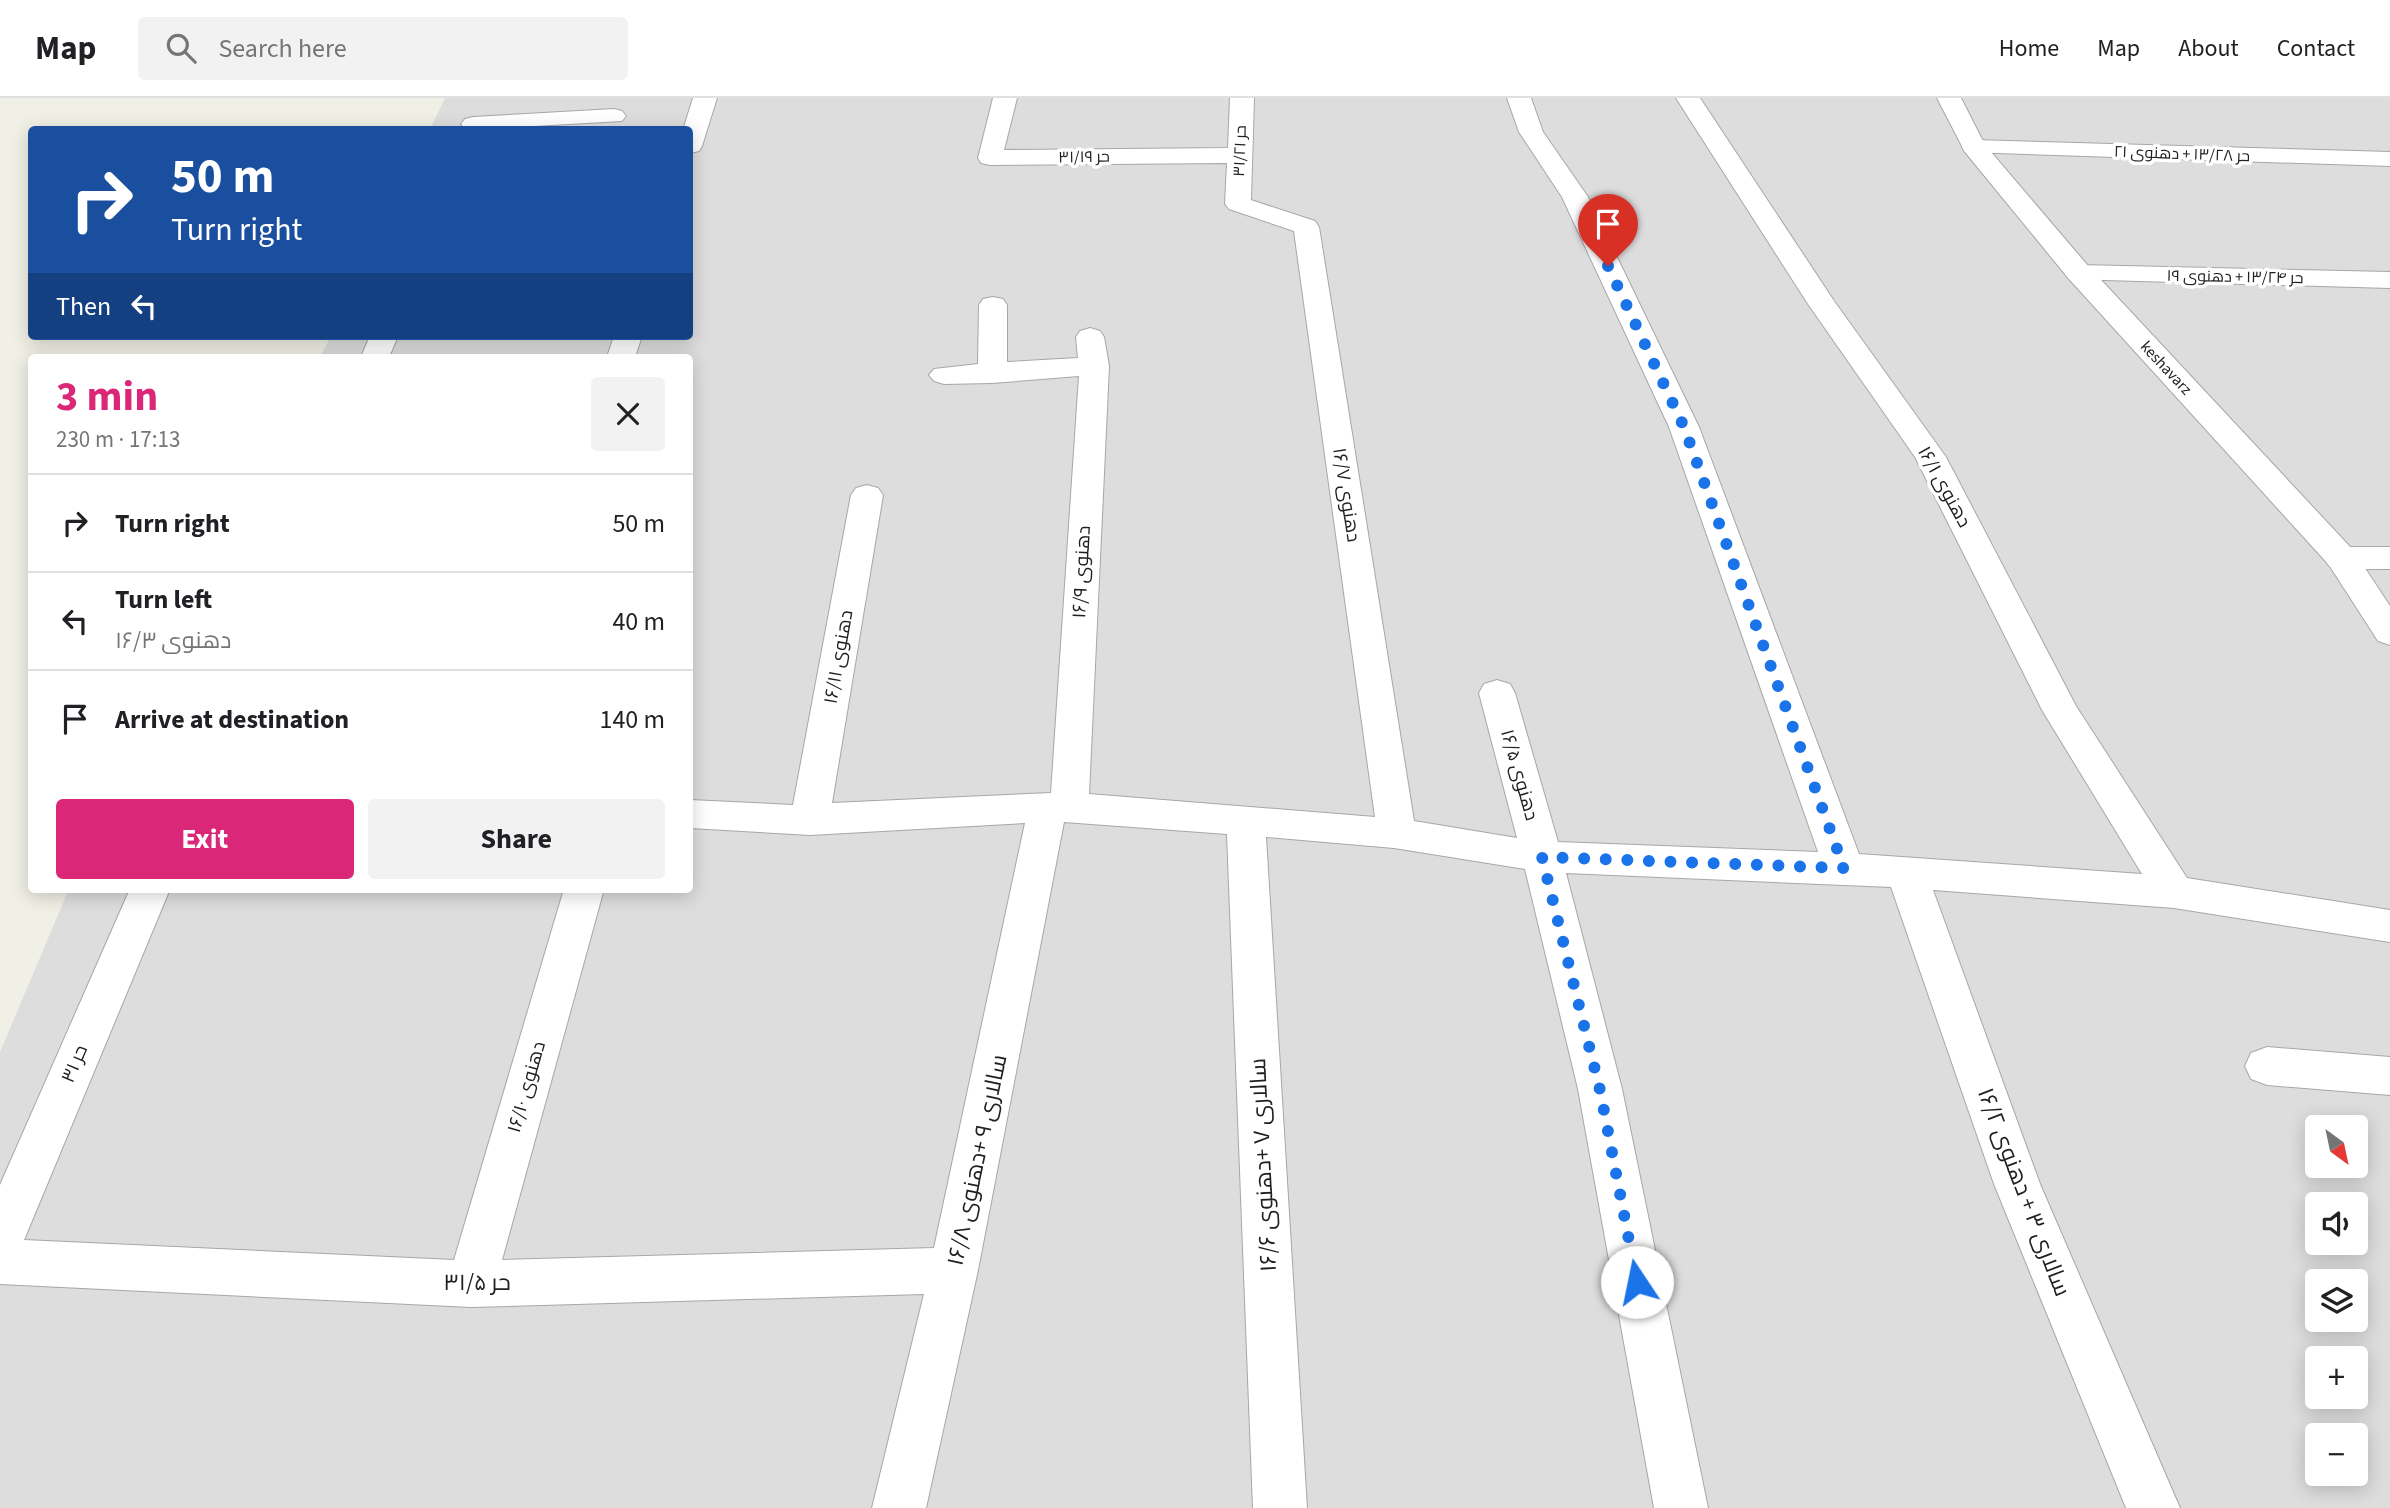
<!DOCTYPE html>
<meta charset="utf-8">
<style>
body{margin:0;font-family:"Source Sans 3",Cairo,sans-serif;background:#f2f2f2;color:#202124;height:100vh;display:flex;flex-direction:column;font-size:26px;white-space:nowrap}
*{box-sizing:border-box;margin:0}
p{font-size:23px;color:#757577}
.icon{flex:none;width:38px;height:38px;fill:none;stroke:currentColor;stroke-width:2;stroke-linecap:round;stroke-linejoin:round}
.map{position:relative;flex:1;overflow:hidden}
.sheet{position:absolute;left:28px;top:256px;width:665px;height:539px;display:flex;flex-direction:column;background:#fff;border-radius:7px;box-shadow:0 4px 18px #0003}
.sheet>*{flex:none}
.top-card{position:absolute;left:28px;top:28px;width:665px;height:214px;border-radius:7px;box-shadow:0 4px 18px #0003;background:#1a4fa0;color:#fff;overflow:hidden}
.needle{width:46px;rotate:147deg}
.tools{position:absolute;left:2305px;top:1017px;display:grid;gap:14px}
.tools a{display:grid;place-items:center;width:63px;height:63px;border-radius:7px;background:#fff;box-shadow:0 4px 18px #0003;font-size:35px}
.pin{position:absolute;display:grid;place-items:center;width:60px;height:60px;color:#fff;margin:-72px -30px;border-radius:50% 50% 50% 0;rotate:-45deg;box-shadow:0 0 7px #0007}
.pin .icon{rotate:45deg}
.me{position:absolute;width:77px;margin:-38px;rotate:349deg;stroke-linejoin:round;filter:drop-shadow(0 0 5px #0008)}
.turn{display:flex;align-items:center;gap:24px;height:147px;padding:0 28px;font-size:32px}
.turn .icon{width:91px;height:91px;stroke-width:2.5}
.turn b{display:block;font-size:49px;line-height:60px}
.then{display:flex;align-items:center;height:66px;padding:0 28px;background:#0003;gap:14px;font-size:26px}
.round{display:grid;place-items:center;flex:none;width:74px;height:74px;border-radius:7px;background:#f2f2f2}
.head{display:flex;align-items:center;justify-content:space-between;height:119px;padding:0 28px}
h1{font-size:42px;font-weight:700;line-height:52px;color:#db2777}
.primary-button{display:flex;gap:14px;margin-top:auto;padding:14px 28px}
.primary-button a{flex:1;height:80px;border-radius:7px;background:#db2777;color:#fff;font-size:28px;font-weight:700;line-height:80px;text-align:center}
.primary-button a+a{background:#f2f2f2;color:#202124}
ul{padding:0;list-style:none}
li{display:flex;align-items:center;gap:21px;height:98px;padding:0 28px;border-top:2px solid #e0e0e0}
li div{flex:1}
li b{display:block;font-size:26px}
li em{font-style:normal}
header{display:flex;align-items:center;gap:42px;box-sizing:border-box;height:98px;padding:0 35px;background:#fff;border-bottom:2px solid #e0e0e0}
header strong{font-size:33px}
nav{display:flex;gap:38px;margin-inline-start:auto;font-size:24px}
.search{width:490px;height:63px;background:#f2f2f2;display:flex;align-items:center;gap:18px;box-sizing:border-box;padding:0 24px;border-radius:7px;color:#757577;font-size:26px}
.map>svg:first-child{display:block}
</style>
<header>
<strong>Map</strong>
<div class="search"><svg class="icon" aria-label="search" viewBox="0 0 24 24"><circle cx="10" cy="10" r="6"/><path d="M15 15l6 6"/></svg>Search here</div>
<nav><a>Home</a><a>Map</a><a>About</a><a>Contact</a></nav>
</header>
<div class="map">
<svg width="2390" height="1410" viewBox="0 0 2390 1410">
<rect width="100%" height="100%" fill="#f1f0e6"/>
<path fill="#dedddd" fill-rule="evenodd" d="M445,0H2390V1410H0V954L69,791H690V259H320L331,238H690V32L430,31ZM2317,1029H2356V1068H2317ZM2317,1106H2356V1144H2317ZM2317,1183H2356V1222H2317ZM2317,1260H2356V1298H2317ZM2317,1337H2356V1376H2317Z"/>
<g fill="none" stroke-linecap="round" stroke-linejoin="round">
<g stroke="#a7a7a7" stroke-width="2">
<path id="minor" d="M693,0H717L702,48L699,53L690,55V32H683Z
M993,0H1017L1004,52L1228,50L1230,0H1254L1251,102L1315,123L1319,129L1414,723L1517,740L1479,595L1484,586L1497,582L1510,586L1515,595L1558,744L1818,754L1669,329L1562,99L1519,34L1507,0H1531L1543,34L1588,99L1699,329L1859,756L2142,776L2042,612L1915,359L1808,206L1676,0H1700L1834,203L1946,359L2076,608L2187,780L2390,812V844L2174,810L1933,792L2040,1086L2180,1410H2126L1994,1086L1891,789L1566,775L1622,991L1708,1410H1654L1578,991L1525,771L1394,750L1266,739L1307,1410H1253L1227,736L1064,724L978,1172L926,1410H872L924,1196L471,1209L0,1186V1087L130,791H170L24,1142L454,1162L564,791H604L502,1162L934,1150L1025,725L810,737L690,730V702L793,707L851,397L856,390L867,387L878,390L883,397L832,705L1051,695L1079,278L992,285L944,286L934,283L929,277L934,271L978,266L979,207L983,201L993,199L1003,201L1007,207V264L1078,260L1076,239L1080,233L1090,230L1100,233L1104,239L1109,268L1089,696L1375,719L1294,133L1229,111L1225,106L1227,65L990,67L981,65L978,60Z
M614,11L622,13L626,18L622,23L466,32L461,26L465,21L473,19Z
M1974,42L2390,54V68L1965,54L1962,49L1965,44Z
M2079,167L2390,174V190L2069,181L2065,175L2069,169Z
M370,238H398L389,259H361Z
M614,238H642L635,259H607Z
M2341,449H2390V471H2341L2329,468L2324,460L2329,452Z
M2267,949L2390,959V997L2267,987L2251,981L2245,968L2251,955Z"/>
</g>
<g stroke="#a7a7a7" stroke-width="2">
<path id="tertiary" d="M1937,0H1961L1985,47L2089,169L2353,452L2390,508V547L2378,543L2329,467L2069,181L1965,54Z"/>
</g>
<use href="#minor" fill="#fff" fill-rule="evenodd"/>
<use href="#tertiary" fill="#fff" fill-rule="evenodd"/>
</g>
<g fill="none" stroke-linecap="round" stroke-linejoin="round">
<path stroke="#1a73e8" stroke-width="12" stroke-dasharray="0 21.6" d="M1608,168L1684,329L1844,770L1542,759L1600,992L1637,1184"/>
</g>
<g text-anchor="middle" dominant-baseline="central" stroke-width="7" stroke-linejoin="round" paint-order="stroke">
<g font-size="16" fill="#202020" stroke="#fff">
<text transform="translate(1240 53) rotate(-88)">حر ۳۱/۲۱</text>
<text transform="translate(2182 56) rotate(2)">حر ۱۳/۲۸ + دهنوی ۲۱</text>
<text transform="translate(1084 59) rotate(-1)">حر ۳۱/۱۹</text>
<text transform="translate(2235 179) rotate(1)">حر ۱۳/۲۴ + دهنوی ۱۹</text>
<text transform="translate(2166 270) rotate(47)">keshavarz</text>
</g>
<g font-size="19" fill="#202020" stroke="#fff">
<text transform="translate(1944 389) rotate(61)">دهنوی ۱۶/۱</text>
<text transform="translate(1346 397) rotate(81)">دهنوی ۱۶/۷</text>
<text transform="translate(1082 474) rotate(-87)">دهنوی ۱۶/۹</text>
<text transform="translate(839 559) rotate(-80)">دهنوی ۱۶/۱۱</text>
<text transform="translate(1519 677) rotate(74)">دهنوی ۱۶/۵</text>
<text transform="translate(75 966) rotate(-67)">حر ۳۱</text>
<text transform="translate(527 989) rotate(-74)">دهنوی ۱۶/۱۰</text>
</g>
<g font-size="23" fill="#202020" stroke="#fff">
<text transform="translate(977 1062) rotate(-78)">سالاری ۹ +دهنوی ۱۶/۸</text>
<text transform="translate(1263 1067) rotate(-93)">سالاری ۷ +دهنوی ۱۶/۶</text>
<text transform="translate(2024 1094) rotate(69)">سالاری ۳ + دهنوی ۱۶/۲</text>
<text x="477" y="1184">حر ۳۱/۵</text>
</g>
</g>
</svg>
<div class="tools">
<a><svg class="needle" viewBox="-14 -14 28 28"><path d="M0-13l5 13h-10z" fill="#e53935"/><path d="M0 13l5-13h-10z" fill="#757577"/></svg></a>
<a><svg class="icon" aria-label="sound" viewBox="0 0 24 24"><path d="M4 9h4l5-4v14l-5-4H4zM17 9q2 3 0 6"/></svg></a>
<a><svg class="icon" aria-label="layers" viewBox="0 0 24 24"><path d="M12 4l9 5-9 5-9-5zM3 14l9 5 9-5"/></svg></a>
<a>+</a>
<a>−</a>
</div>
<div class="pin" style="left:1608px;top:168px;background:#d93025"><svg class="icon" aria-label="arrive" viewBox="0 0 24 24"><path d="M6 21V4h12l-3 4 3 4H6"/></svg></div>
<svg class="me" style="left:1637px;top:1184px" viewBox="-20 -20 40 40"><circle r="19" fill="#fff"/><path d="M0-13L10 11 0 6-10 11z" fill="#1a73e8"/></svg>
<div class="top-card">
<div class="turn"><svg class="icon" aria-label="right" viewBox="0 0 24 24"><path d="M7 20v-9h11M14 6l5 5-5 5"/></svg><div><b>50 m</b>Turn right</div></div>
<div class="then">Then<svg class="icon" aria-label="left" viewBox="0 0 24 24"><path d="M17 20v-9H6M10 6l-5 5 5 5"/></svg></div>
</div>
<section class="sheet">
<div class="head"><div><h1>3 min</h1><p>230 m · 17:13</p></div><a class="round"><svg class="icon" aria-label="close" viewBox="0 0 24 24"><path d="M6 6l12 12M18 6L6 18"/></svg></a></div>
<ul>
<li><svg class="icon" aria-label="right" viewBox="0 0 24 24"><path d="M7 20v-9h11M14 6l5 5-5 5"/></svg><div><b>Turn right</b></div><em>50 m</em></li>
<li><svg class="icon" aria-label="left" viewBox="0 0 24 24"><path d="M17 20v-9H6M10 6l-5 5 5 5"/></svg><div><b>Turn left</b><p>دهنوی ۱۶/۳</p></div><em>40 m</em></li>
<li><svg class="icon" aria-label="arrive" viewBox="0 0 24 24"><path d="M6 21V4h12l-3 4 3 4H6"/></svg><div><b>Arrive at destination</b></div><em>140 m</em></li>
</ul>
<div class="primary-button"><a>Exit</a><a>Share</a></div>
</section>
</div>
